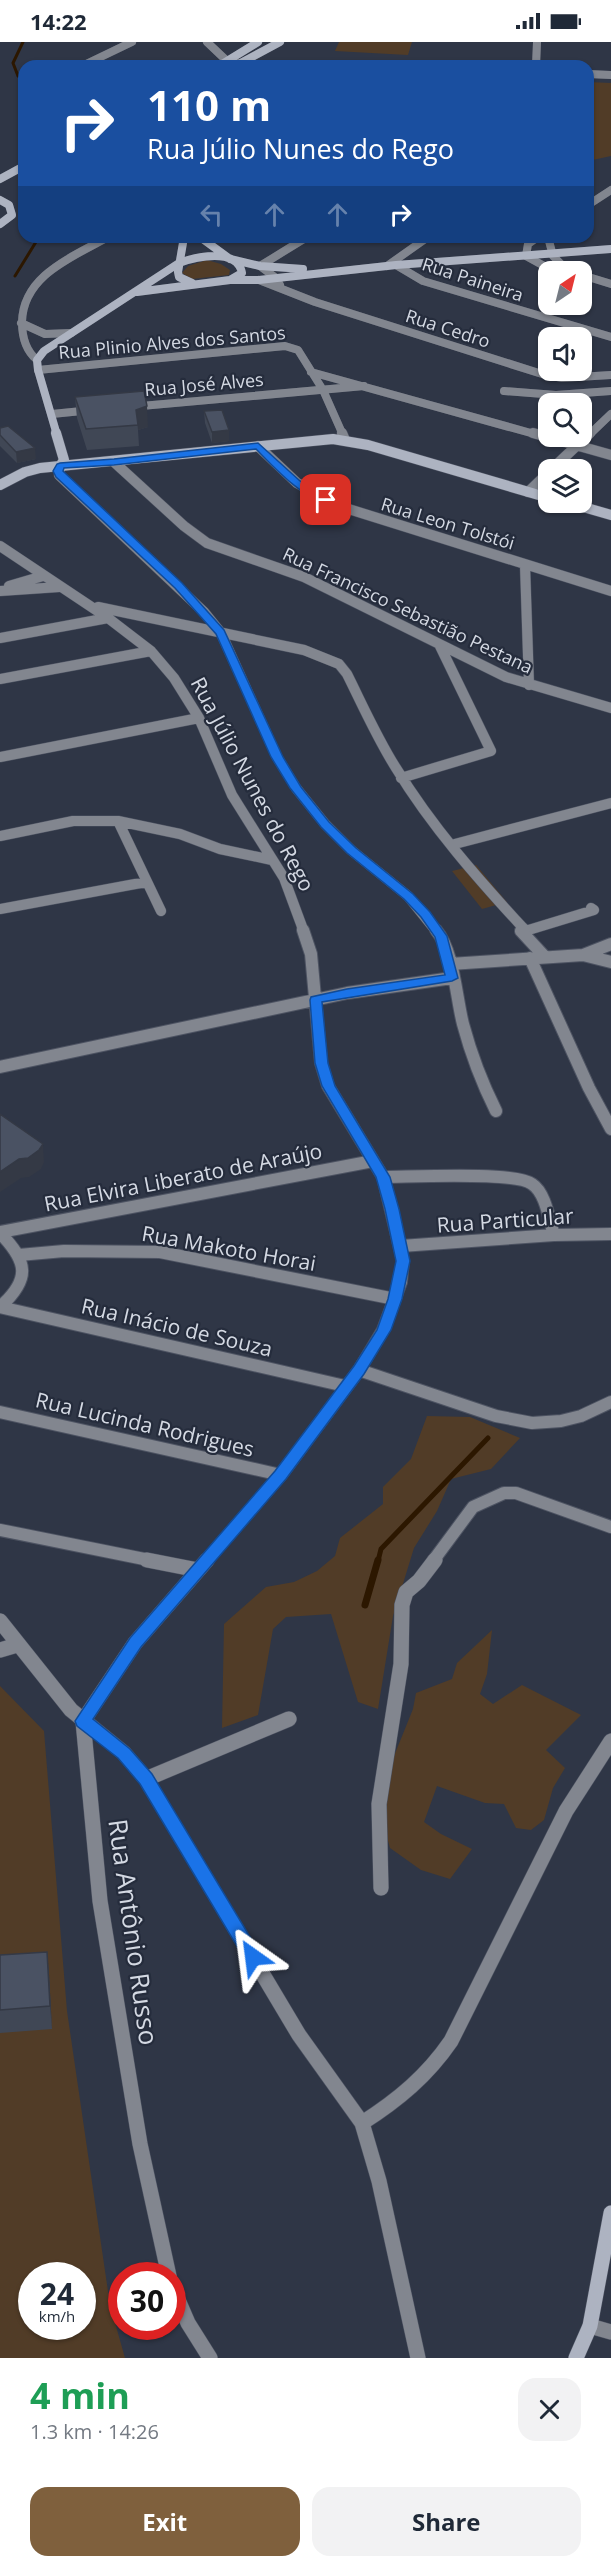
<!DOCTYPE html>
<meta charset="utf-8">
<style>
body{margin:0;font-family:"Open Sans",sans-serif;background:#f2f2f3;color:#1f2937;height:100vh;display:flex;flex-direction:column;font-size:22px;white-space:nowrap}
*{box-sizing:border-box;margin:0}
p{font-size:20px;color:#747a83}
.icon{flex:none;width:33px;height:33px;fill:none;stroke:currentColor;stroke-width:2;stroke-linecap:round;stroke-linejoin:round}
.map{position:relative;height:2316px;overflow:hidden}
.details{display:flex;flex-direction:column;background:#fff;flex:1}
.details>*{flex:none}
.banner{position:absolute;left:18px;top:18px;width:576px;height:183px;border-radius:18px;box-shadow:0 2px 4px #0004;background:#1a4fa0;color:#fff;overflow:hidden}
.needle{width:39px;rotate:35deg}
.controls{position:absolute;left:538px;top:219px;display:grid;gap:12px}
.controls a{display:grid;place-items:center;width:54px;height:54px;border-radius:12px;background:#fff;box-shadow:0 2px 4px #0004;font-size:30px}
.speed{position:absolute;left:18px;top:2220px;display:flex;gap:12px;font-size:30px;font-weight:700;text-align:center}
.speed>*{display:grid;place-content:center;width:78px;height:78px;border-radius:50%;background:#fff;box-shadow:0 2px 4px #0004;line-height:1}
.speed small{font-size:15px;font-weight:400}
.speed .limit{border:9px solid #d22;background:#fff;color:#111}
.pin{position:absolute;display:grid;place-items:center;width:51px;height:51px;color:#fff;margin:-26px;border-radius:12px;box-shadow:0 3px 9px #0006}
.me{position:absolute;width:66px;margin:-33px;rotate:329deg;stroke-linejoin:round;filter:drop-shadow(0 0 4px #0008)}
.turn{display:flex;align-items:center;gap:21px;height:126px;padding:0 30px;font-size:27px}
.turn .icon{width:78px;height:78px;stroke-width:2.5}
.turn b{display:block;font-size:42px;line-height:51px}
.lanes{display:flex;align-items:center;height:57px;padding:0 30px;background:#0003;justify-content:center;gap:30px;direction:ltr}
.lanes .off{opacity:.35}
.round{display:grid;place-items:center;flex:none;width:63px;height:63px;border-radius:18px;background:#f2f2f3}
.overview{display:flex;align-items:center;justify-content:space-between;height:102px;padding:0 30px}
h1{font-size:36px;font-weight:700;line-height:45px;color:#1e9e55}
.cta{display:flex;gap:12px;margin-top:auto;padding:12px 30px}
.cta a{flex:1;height:69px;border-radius:18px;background:#7f603d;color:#fff;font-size:24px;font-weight:700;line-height:69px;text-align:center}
.cta a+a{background:#f2f2f3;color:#1f2937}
.status{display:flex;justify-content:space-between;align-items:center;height:42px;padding:0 30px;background:#fff;direction:ltr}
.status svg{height:16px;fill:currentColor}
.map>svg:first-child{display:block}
</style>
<div class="status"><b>14:22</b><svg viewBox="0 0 49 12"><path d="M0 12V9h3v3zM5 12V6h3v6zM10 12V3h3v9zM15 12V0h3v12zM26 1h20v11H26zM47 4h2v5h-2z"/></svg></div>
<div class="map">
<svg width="611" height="2316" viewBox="0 0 611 2316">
<rect width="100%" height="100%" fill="#2f3646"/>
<path fill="#513c27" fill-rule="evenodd" d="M339,0H412L408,13L335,9Z
M588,40L611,41V114L588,119Z
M207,218L221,222L230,228L229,233L192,237L182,231L188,224Z
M476,823L507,860L482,867L452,829Z
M427,1374L470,1375L520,1396L491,1427L451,1437L437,1469L414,1506L393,1574L378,1667L358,1660L331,1572L286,1575L273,1587L258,1673L222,1686L224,1582L266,1545L294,1540L317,1529L335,1514L340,1496L383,1462V1445L411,1417Z
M492,1588L487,1632L480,1652L493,1662L522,1643L581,1673L546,1708L565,1726L553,1746L544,1778L531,1788L516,1786L504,1762L485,1761L437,1744L424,1780L441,1792L472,1807L450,1837L421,1828L390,1806L383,1781L394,1714L413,1667L416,1651L452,1637L457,1621Z
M0,1644L44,1689L67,1969L110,2263L125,2316H0ZM32,2234H82V2284H32Z"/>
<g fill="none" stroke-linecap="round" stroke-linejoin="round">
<path stroke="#2c1700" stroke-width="3" d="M23,0L13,21L18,34L24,38
M15,234L39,195"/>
<path stroke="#2c1700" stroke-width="5" d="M378,1519L381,1507L488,1396"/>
<path stroke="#2c1700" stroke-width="7" d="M365,1563L378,1518"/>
<g stroke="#4d5362" stroke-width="8">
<path id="street-far3" d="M207,0L227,19L240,22L337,24
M82,24L132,0
M536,24L537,0
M588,32L611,33
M588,163L611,148
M538,195L528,202L526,214L546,225L565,230
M548,195L553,214L567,228
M396,223L423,239L611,295
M387,224L428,195
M582,233L611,242
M259,238L315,260L542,332L562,336L611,333
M280,243L276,236L260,224L307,195
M21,281L45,292L71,291
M37,318C25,308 22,295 22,280C23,233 73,215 108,195
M38,328L285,304L298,308L323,348L343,393
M311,330L538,393
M504,349L556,353L611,349
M130,365L364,344
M52,372L92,368
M589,393L611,372"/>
</g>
<g stroke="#4d5362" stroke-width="11">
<path id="street-far2" d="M342,391L345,398
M533,391L611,413
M258,404L297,441L339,464L611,549
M114,420L184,484L207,501L304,535L506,635L611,666
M60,424L59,433L204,570L221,591L277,715L296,746L325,782L351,808L408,854L437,890
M551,428L590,391
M528,450L549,430
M0,504L108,576L151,609L174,636L199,676L232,753L284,836L304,890
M525,523L529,643
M9,544L43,534
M0,549L59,545
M98,565L304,608L339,622L347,632C363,664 377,696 396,726C432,785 478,837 525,888
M0,596L108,576
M0,637L151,609
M0,715L199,676
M401,736L491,709L440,604
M118,779L161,869
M0,794L73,779H118L180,792L220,807L272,818
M451,803L611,761
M0,867L146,840
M522,890L594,868L591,866"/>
</g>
<g stroke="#4d5362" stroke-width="14">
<path id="street-far1" d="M436,888C454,909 456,955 463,982C471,1012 482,1041 496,1069
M524,888L521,889L545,915
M583,913L611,902
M530,916L589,1046L611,1087
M450,922L583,913L611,920
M0,1025L347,951L452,936
M383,1135C410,1135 515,1129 532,1142C546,1151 549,1178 554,1193
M0,1190L373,1119
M0,1191C28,1220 31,1237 0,1265
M401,1204L554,1193L611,1192
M19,1213L64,1209L160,1210L395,1257
M0,1265L345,1344
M359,1328L496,1374L532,1381L561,1379L581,1374L611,1360
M0,1370L281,1433
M0,1488L154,1519
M206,1519L281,1433L359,1328L383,1288L401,1240L403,1219L383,1135L328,1044L321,1021L311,912L303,888
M433,1519L473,1465L504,1451H516L611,1485"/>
</g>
<g stroke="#4d5362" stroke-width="16">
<path id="street" d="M147,1518L198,1528
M0,1579L71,1668L124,1711L146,1737L299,1993L362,2081L379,2139L418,2316
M0,1608L17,1603
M83,1679L135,1601L207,1518
M83,1679L100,1859L140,2102L169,2234
M146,1737L289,1677
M381,1846L379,1762L401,1622L402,1563L406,1550L419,1539L435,1518
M362,2081C398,2058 427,2034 451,1999L566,1769L611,1699
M172,2244L188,2281L210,2316
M590,2284L611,2290"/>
</g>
<g stroke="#4d5362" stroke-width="8">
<path id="secondary-far2" d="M219,24L258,0
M235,24L280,0
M0,137L24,124
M0,158L9,163L12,173L0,182
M184,195L178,230L179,235L192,241
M200,195L230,217L260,224L303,227
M231,238H259L396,223L611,207
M57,393L38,328L37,318L44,309L179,221C195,215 237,205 242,231L230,238L137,250"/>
</g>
<g stroke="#4d5362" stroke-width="11">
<path id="secondary-far1" d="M56,391L64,418L60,424
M0,443L25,430L40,426L333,397L368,403L549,456
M566,460L611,473"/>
</g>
<g stroke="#4d5362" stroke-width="16">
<path id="secondary" d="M576,2316L590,2284L611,2171"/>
</g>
<use href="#street-far3" stroke="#82868f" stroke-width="8"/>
<use href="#street-far2" stroke="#82868f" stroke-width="10"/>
<use href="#street-far1" stroke="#82868f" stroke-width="12"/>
<use href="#street" stroke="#82868f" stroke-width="15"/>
<use href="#secondary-far2" stroke="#adb3c1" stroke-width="8"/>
<use href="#secondary-far1" stroke="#adb3c1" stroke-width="10"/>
<use href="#secondary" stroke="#adb3c1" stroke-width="15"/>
</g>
<path fill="#404755" d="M75,355L148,385L138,388L139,404L87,408L77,376Z
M204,369L229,388V399L212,401L205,381Z
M0,386L36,417L17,421L0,404Z
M47,1910L49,1933L52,1987L0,1991V1913Z"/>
<path fill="#343945" d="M147,364L148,385L138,388L136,368Z
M229,388V399L212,401V390Z
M35,406L36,417L17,421L16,410Z
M43,1102L44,1120L41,1127L29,1135L21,1136L0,1150V1130Z
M47,1910L49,1933L52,1987L50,1964Z"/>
<path fill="#4a5263" stroke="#343945" stroke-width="1.5" d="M144,349L147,364L136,368L138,383L86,387L75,355Z
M222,368L229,388L212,390L204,369Z
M8,384L35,406L16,410L0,393V386Z
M0,1072L43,1102L39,1108L28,1116L19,1117L0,1130Z
M47,1910L50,1964L0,1968V1913Z"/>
<path fill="#1a73e8" stroke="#114b97" stroke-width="1.5" d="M258,401L300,439L330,456V460C308,463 271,422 256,407L114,423L64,426L63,429L182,541L224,588L283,715L301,745L329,780L356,806L413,852L430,870L447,894L458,936L452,939L322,960L328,1021L335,1044L390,1135L399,1167L410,1219L402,1257L391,1288L364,1332L286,1437L141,1605L93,1677L130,1707L152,1732L259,1910L262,1915L259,1921L253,1923L247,1921L140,1742L118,1716L77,1684L75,1679L130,1596L275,1429L354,1324L377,1288L388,1257L396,1219L385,1167L376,1135L322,1044L315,1021L310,958L311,955L347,947L445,933L435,895L421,875L404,857L347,811L321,785L290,746L271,715L216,592L175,546L56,435L53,429L57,422L60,421L114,417Z"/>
<g text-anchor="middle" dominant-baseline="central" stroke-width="4.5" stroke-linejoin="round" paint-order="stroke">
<g font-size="18" fill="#d4d9e3" stroke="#252c3c">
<text transform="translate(473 237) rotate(18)">Rua Paineira</text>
<text transform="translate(448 286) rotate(18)">Rua Cedro</text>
<text transform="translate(172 300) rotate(-5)">Rua Plinio Alves dos Santos</text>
<text transform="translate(204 342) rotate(-5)">Rua José Alves</text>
<text transform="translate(448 481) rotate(17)">Rua Leon Tolstói</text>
<text transform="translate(408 568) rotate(25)">Rua Francisco Sebastião Pestana</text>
</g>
<g font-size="21" fill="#d4d9e3" stroke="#252c3c">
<text transform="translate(253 742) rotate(62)">Rua Júlio Nunes do Rego</text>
<text transform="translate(183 1135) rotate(-11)">Rua Elvira Liberato de Araújo</text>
<text transform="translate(505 1178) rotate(-4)">Rua Particular</text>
<text transform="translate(229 1206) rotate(10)">Rua Makoto Horai</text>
<text transform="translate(177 1285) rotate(13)">Rua Inácio de Souza</text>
<text transform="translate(145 1382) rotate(13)">Rua Lucinda Rodrigues</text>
</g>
<g font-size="26" fill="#d4d9e3" stroke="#252c3c">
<text transform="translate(134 1890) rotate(82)">Rua Antônio Russo</text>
</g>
</g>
</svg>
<div class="controls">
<a><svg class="needle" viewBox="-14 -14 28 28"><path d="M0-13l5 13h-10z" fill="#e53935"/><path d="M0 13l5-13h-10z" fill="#747a83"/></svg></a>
<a><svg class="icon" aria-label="sound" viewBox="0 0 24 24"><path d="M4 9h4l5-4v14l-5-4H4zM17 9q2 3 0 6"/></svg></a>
<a><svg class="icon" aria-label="search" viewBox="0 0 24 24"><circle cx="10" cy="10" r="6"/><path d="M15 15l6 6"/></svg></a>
<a><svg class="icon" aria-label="layers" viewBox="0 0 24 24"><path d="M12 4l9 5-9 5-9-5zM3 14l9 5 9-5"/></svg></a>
</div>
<div class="speed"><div>24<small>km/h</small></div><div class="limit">30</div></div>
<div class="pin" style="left:326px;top:458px;background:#d93025"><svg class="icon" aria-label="arrive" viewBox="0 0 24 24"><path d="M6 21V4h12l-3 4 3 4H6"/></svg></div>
<svg class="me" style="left:253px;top:1915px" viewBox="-20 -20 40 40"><path d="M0-17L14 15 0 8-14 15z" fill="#1a73e8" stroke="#fff" stroke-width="4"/></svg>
<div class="banner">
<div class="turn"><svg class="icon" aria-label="right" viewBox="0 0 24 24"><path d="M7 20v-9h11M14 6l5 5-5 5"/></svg><div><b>110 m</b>Rua Júlio Nunes do Rego</div></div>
<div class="lanes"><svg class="icon off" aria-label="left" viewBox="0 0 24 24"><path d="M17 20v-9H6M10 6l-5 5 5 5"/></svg><svg class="icon off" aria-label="ahead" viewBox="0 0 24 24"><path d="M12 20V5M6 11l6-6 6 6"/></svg><svg class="icon off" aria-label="ahead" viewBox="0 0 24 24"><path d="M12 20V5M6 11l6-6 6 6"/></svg><svg class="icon" aria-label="right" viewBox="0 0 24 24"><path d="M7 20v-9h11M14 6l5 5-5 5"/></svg></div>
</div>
</div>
<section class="details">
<div class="overview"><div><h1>4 min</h1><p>1.3 km · 14:26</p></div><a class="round"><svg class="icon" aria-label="close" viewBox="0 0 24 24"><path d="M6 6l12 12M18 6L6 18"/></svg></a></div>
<div class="cta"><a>Exit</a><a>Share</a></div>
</section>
